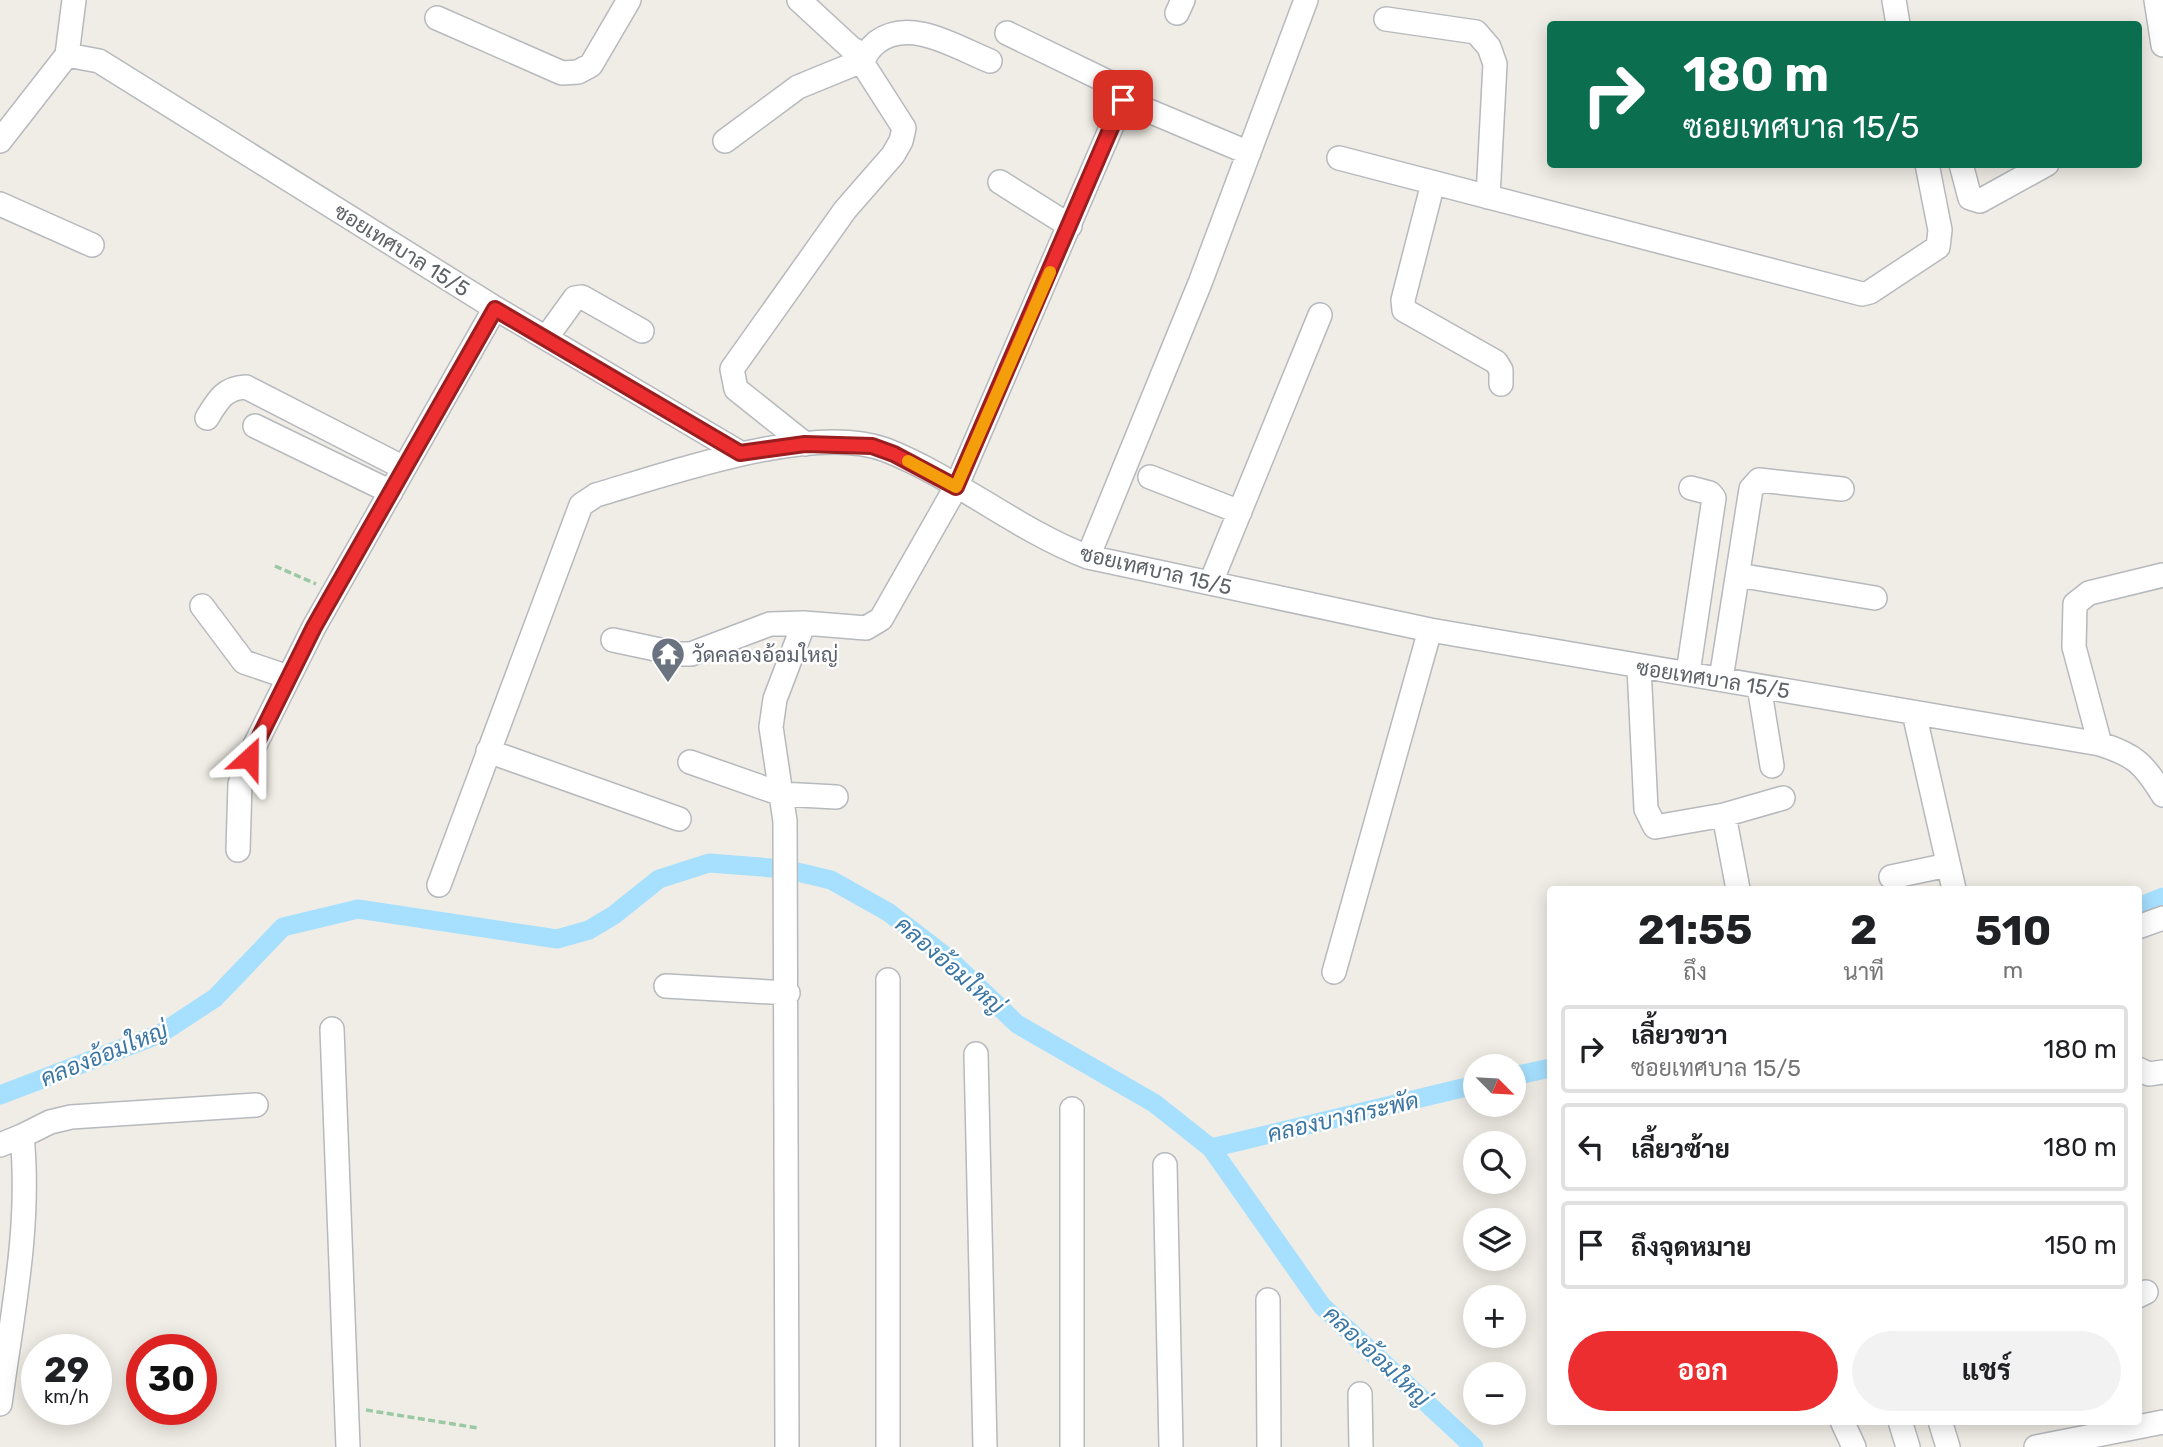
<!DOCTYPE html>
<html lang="th">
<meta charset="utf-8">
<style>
body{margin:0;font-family:Rubik,Sarabun,sans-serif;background:#f2f2f2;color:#202124;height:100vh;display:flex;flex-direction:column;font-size:26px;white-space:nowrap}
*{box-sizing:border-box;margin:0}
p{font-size:23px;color:#757577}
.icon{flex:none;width:38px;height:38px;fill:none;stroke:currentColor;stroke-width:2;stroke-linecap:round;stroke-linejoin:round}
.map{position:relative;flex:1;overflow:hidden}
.side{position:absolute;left:1547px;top:886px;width:595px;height:539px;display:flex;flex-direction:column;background:#fff;border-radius:7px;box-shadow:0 4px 18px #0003}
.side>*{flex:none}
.top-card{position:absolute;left:1547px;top:21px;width:595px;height:147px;border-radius:7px;box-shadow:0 4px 18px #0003;background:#0b6e4f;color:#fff;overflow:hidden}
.needle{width:46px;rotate:114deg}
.tools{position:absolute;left:1463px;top:1054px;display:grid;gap:14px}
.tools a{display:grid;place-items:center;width:63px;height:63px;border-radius:50%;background:#fff;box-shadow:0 4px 18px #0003;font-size:35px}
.speed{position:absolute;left:21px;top:1334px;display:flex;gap:14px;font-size:35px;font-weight:700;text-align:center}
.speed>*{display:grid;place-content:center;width:91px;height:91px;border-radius:50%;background:#fff;box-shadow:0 4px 18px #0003;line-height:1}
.speed small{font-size:18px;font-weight:400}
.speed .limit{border:10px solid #d22;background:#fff;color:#111}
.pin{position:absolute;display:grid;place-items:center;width:60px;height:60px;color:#fff;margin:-30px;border-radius:14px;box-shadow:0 4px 10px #0006}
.me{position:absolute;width:77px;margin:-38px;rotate:24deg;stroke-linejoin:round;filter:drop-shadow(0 0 5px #0008)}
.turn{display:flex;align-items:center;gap:24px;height:147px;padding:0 21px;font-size:32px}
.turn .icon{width:91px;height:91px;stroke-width:2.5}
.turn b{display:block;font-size:49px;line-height:60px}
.eta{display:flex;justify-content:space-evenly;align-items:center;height:119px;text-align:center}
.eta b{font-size:42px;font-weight:700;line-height:49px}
.primary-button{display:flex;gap:14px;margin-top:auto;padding:14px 21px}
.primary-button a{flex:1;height:80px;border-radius:42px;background:#ed2e30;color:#fff;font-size:28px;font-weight:700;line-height:80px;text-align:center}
.primary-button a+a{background:#f2f2f2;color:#202124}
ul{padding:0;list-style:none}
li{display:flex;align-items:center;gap:21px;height:88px;margin:0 14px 10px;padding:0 7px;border:4px solid #e0e0e0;border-radius:7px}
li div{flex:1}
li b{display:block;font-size:26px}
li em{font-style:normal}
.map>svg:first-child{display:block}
</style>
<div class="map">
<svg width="2163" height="1447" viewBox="0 0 2163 1447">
<rect width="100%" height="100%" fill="#f0ede6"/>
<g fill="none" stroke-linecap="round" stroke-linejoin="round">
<path stroke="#a7e0ff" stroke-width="19" d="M2138,907L2163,897
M1514,1076L1550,1068
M0,1095L160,1034L215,998L283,927L358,909L557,939L589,930L614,915L659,879L709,863L785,869L831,880L888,912L948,958L1017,1024L1154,1103L1211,1148L1322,1306L1474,1447
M1211,1148L1475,1085"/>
<g stroke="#b6b9bd" stroke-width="26">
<path id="minor" d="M799,0L851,48L865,56
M1894,0L1898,24
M2156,0L2163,45
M1177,13L1183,0
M437,18L562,73L578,72L591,65L629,0
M1386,19L1476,32L1489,47L1495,64L1488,197
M67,55L74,0
M1123,100L1249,153
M0,141L67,55L99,61L495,308L740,453
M725,141L798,87L864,60
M1339,158L1862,294L1870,292L1938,247L1940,230L1927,164
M1961,164L1970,198L1980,201L2047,164
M1000,182L1070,226
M1433,183L1403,300L1404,310L1496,362L1501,370V384
M0,204L92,245
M546,338L575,298L582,297L642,331
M207,418C218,400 224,388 246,387L404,468
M255,426L391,492
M805,444L736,389L732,369L845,210L893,155L901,141L904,128L863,64C864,55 870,48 877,42C911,17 957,48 990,61
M1150,477L1240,512
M1088,557L1200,283L1306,0
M1738,575L1875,598
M1211,582L1320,315
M202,606L244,662L288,677
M613,640L679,654H691L770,624L804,623
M1639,667L1646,809L1655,827L1724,815L1783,798
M1688,673L1714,498L1710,493L1691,488
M1721,679L1751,489L1759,480L1842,489
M1759,686L1772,766
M1914,713L1954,889
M2100,744L2074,647L2075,604L2089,593L2163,575
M488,751L679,819
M690,762L781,794L836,797
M1724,815L1738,889
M238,850L240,784L255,745L314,627L495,308
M1891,877L1948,865
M439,885L581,505L596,495C669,474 813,422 886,450C957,478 1017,530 1088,557L1430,630L2100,744C2135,755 2144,764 2163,795
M2138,927L2163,918
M1334,972L1430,630
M666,986L788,993
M332,1029L348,1447
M976,1054L985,1447
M2138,1069L2149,1074L2163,1072
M1072,1109V1447
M22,1136L50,1122L71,1117L256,1105
M0,1145L22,1136C31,1226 12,1315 0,1404
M1165,1165L1171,1447
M2138,1296L2146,1292
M1268,1300L1269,1447
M1360,1394L1361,1447
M1842,1421L1854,1447
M1900,1421L1908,1447
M1940,1421L1948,1447
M787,1447L785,821L771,727L775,699L804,623L866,628L881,619L956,487L1123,100L1118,89L1108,82L1007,33
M888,1447V980
M2036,1447L2163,1422"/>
</g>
<path stroke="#9bc9a4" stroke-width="3.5" stroke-dasharray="7 3.5" stroke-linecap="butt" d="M275,566L316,584
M366,1410L478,1428"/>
<use href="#minor" stroke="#fff" stroke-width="23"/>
</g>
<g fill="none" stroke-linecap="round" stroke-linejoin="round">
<g stroke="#9a1e1f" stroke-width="18">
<path id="route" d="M249,758L314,627L495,309L740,453L805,444L872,446L894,454L956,487L1123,100"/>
</g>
<use href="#route" stroke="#ed2e30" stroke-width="12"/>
<path stroke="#f59e0b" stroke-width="12" d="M908,461L956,487L1050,272"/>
</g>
<defs>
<g id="temple-pin" transform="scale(1.75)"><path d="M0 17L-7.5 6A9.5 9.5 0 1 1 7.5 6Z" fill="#6b7280" stroke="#fff"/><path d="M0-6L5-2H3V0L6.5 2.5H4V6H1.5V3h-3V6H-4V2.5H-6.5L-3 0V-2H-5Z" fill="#fff"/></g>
</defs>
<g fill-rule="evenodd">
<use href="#temple-pin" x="668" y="654"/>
</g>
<g text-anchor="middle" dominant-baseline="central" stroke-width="5" stroke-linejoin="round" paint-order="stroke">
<g font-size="21" fill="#5d6267" stroke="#fff">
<text transform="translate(402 250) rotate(32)">ซอยเทศบาล 15/5</text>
<text transform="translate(1156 570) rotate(13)">ซอยเทศบาล 15/5</text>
<text transform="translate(1713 679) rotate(9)">ซอยเทศบาล 15/5</text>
</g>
<g font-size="21" fill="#5b616d" stroke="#fff" text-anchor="start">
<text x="692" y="654">วัดคลองอ้อมใหญ่</text>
</g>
<g font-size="23" font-style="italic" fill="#3b76a3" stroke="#fff">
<text transform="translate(950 965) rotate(41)">คลองอ้อมใหญ่</text>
<text transform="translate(104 1054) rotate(-22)">คลองอ้อมใหญ่</text>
<text transform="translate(1343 1117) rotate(-13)">คลองบางกระพัด</text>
<text transform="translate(1377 1356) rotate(43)">คลองอ้อมใหญ่</text>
</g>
</g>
</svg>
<div class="tools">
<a><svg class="needle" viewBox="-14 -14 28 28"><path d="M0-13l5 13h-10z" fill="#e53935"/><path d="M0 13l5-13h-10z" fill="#757577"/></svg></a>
<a><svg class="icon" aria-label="search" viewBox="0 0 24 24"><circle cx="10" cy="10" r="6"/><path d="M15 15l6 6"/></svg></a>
<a><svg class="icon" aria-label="layers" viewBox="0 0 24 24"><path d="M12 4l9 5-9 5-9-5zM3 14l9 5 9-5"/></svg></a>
<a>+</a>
<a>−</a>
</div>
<div class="speed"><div>29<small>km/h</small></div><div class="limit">30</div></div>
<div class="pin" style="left:1123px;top:100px;background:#d93025"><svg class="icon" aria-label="arrive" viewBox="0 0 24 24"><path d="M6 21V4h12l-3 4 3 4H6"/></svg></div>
<svg class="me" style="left:249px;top:758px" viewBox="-20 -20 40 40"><path d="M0-17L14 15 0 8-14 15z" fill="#ed2e30" stroke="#fff" stroke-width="4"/></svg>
<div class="top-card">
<div class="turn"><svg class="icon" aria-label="right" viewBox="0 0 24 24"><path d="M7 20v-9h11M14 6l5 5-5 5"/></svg><div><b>180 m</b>ซอยเทศบาล 15/5</div></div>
</div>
<section class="side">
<div class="eta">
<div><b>21:55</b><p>ถึง</p></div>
<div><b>2</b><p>นาที</p></div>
<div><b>510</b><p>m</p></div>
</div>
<ul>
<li><svg class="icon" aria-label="right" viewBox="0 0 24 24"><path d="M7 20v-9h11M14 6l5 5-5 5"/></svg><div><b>เลี้ยวขวา</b><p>ซอยเทศบาล 15/5</p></div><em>180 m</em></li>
<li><svg class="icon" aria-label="left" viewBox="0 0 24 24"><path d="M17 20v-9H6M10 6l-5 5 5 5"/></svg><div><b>เลี้ยวซ้าย</b></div><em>180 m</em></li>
<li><svg class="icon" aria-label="arrive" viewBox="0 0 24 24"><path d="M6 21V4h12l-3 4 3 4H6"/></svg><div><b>ถึงจุดหมาย</b></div><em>150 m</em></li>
</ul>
<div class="primary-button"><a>ออก</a><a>แชร์</a></div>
</section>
</div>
